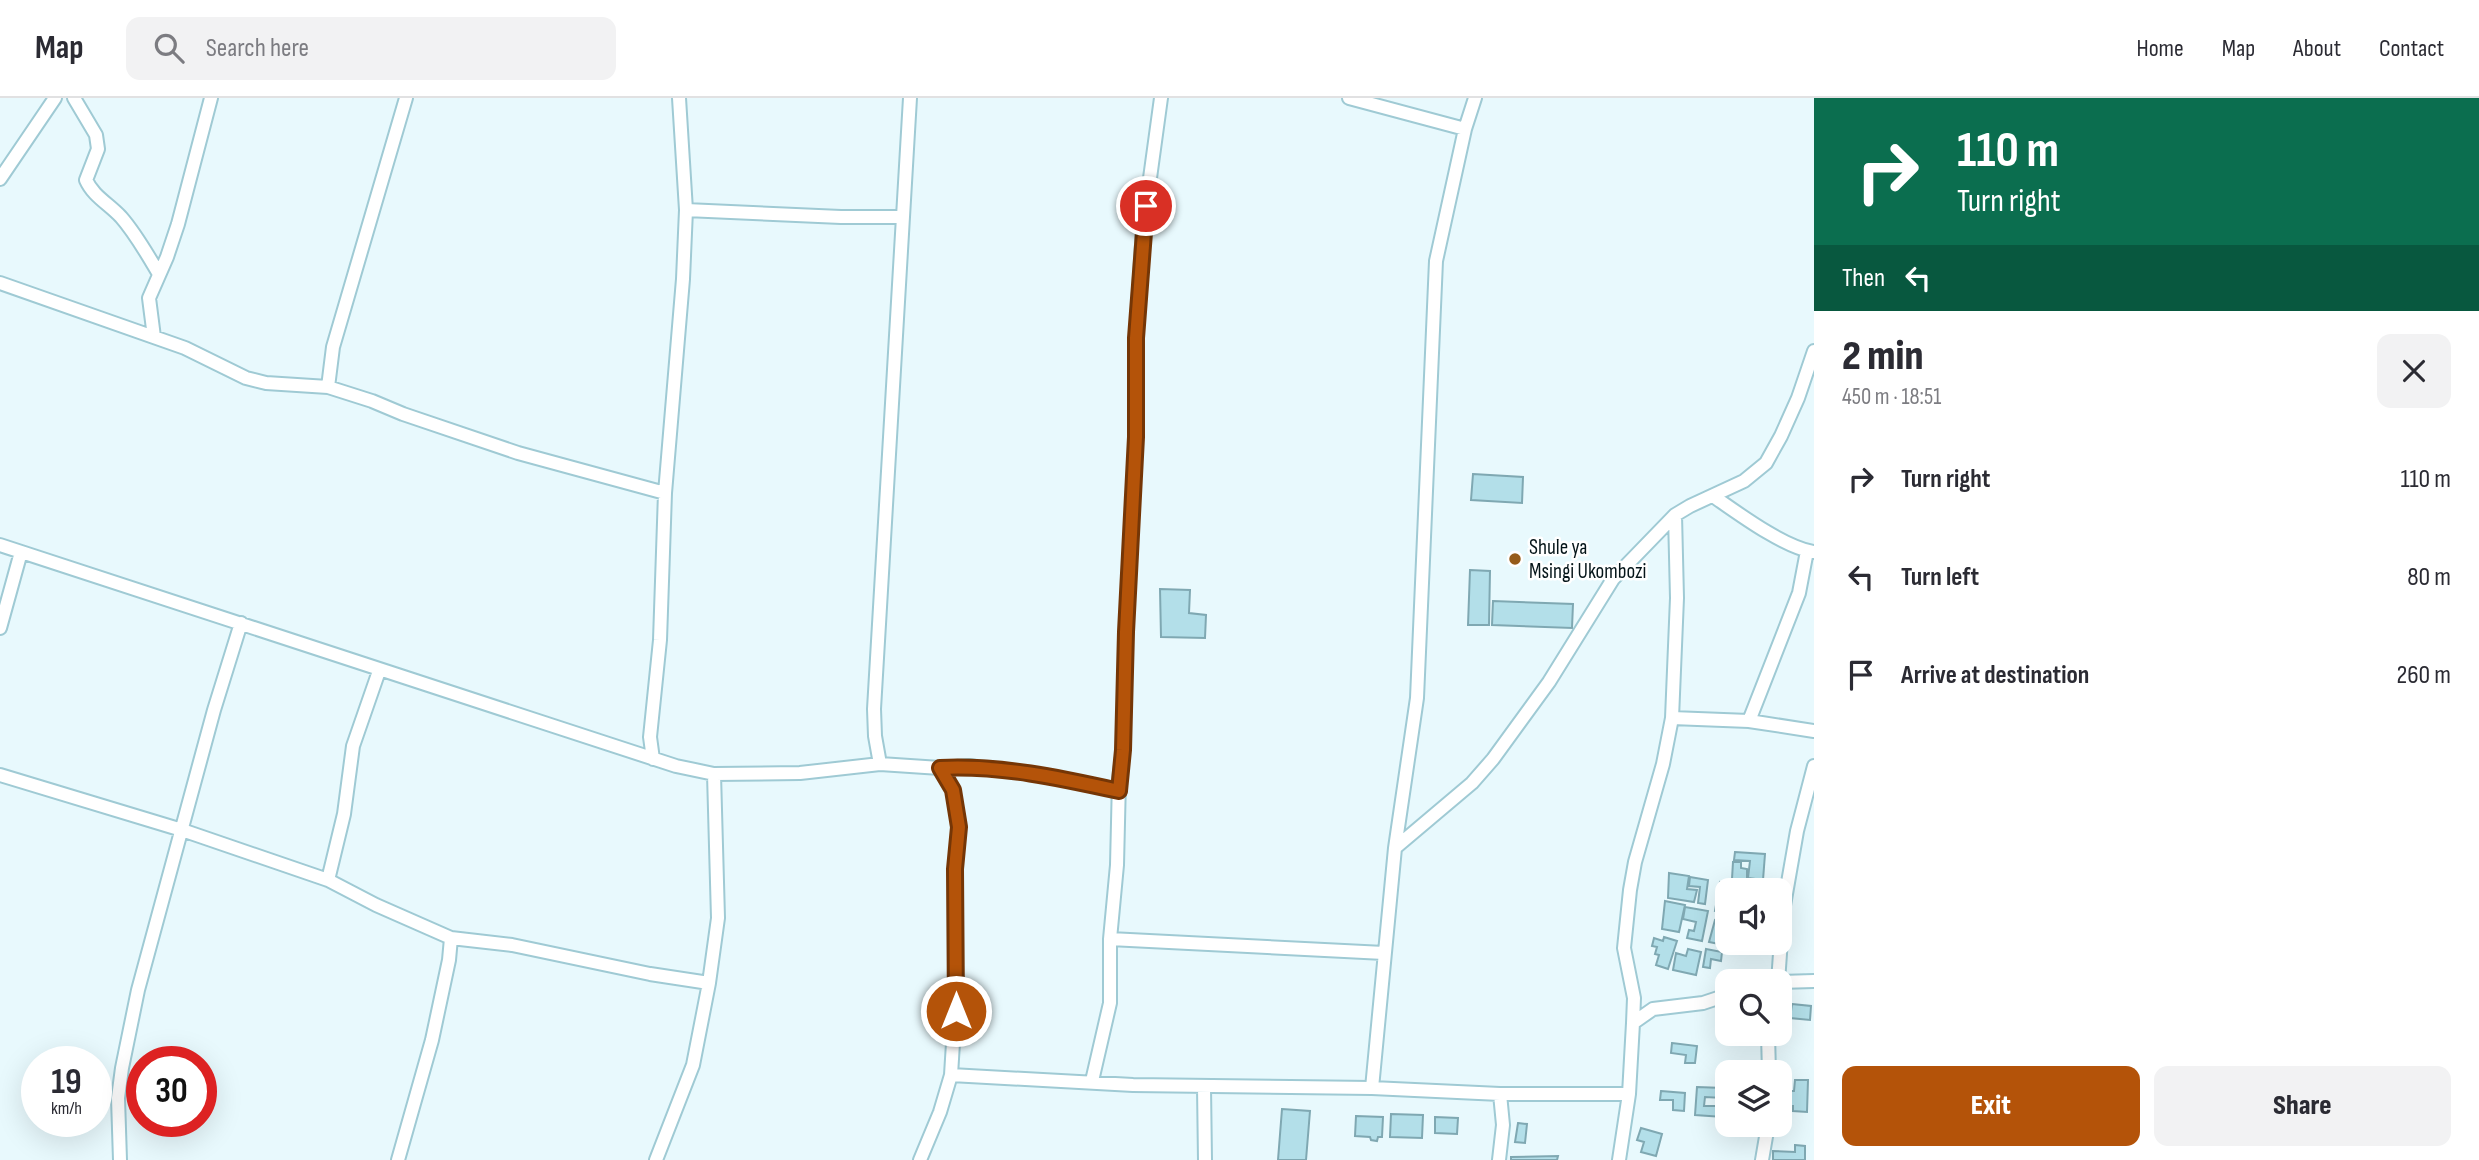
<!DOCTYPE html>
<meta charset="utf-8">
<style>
body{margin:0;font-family:"Sofia Sans Condensed",sans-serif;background:#f2f2f3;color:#2b2b33;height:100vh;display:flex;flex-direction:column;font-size:26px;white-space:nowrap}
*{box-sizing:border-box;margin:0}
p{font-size:23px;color:#7c7c81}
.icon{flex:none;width:38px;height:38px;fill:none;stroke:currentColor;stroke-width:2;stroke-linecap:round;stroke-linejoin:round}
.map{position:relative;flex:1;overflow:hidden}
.drawer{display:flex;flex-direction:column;background:#fff;width:665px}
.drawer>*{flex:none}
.hud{background:#0b6e4f;color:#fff;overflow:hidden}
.fabs{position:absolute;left:1715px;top:780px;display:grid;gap:14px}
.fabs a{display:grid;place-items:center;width:77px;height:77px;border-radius:14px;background:#fff;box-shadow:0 7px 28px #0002;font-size:35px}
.speed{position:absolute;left:21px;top:948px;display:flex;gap:14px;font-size:35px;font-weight:700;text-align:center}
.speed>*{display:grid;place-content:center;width:91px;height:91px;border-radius:50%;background:#fff;box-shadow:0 7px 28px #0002;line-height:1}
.speed small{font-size:18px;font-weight:400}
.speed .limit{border:10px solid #d22;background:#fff;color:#111}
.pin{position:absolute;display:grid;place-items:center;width:60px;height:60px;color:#fff;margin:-30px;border:4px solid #fff;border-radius:50%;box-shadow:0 2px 7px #0007}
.me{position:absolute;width:77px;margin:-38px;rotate:0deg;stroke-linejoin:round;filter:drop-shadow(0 0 5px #0008)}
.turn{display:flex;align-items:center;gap:24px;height:147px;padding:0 28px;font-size:32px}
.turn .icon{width:91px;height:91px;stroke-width:2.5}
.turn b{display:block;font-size:49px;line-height:60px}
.then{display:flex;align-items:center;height:66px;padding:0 28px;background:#0003;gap:14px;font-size:26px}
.round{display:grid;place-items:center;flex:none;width:74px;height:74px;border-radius:14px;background:#f2f2f3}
.headline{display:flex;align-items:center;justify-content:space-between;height:119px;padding:0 28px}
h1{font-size:42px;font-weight:800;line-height:52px}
.button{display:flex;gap:14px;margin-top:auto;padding:14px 28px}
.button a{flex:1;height:80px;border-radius:14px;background:#b45309;color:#fff;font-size:28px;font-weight:800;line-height:80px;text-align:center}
.button a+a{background:#f2f2f3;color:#2b2b33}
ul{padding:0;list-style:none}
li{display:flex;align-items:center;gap:21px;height:98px;padding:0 28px}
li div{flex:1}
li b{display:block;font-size:26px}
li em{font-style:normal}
header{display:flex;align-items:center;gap:42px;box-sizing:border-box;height:98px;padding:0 35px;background:#fff;border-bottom:2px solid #e1e1e2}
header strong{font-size:33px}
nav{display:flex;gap:38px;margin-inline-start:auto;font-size:24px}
.search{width:490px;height:63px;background:#f2f2f3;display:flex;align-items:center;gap:18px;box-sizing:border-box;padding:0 24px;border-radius:14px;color:#7c7c81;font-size:26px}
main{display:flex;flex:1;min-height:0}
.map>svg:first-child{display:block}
</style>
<header>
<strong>Map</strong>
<div class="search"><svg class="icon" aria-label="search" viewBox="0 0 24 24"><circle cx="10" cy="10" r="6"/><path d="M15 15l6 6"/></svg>Search here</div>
<nav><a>Home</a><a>Map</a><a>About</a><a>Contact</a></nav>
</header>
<main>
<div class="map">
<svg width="1814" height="1062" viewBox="0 0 1814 1062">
<rect width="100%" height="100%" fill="#e8f9fd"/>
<path fill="#b3dfe9" stroke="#7fa8b2" stroke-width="2" d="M1473,376L1523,379L1522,405L1471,402Z
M1470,472L1490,473L1489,527H1468Z
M1160,491L1190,492L1189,515L1206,517L1205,540L1161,539Z
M1493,503L1573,506L1572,530L1492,527Z
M1735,754L1765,756L1763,782L1748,780L1750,763L1734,762Z
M1733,764H1741V770L1747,771V781H1732Z
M1669,775L1689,778L1687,791L1697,792L1694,804L1668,800Z
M1690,779L1708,782L1705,806L1698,805L1700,789L1689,788Z
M1720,784L1741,788L1740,793H1727V815L1715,813Z
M1665,803L1685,807L1679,834L1662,831Z
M1685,809L1708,813L1702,843L1687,840L1689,832L1694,833L1696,824L1683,821Z
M1715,822L1727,825L1724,847L1709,844Z
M1664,839L1677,843L1668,871L1656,867L1659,857L1655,856L1657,849L1652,848L1654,840L1663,843Z
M1688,851L1701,854L1696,877L1673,872L1676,855L1686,858Z
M1706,851L1722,854L1721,863L1711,861L1710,870L1703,869Z
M1792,906L1811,908L1810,922L1790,920Z
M1672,945L1697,948L1695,965H1685L1686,957L1671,955Z
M1795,982H1808L1807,1014L1793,1013V1008H1780V993H1794Z
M1697,989L1723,990V1000L1705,999L1704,1008H1723V1019L1695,1017Z
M1661,993L1685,995L1684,1013L1673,1012V1002H1660Z
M1282,1011L1310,1013L1306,1062H1278Z
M1391,1016L1423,1017L1422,1040L1390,1039Z
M1356,1018L1383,1019L1382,1039H1378L1377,1043L1371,1042L1370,1039L1355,1038Z
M1435,1019L1458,1020L1457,1036L1435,1035Z
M1518,1025L1527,1026L1525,1045L1515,1044Z
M1641,1030L1662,1036L1656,1058L1641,1054L1644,1044L1637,1042Z
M1795,1047L1805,1048V1062H1773V1053L1795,1054Z
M1558,1058L1557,1062H1511V1059Z"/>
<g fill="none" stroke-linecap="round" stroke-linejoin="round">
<g stroke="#9fcad4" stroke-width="16">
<path id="minor" d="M74,0L96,37L98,51L86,82C93,98 109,106 121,119C136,136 147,156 159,176
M1349,0L1465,31
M0,81L55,0
M686,112L841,119H903
M0,185L185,250L246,280L266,285L328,289L372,303L403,316L518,355L665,395
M154,239L149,200L167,159L178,126L211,0
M328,289L333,249L406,0
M1713,398C1739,416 1782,448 1813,454
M0,447L676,668L714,676L800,675L880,666L940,670L969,668L1035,676L1119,693
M0,530L21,454
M1672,620L1749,623L1814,633
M1749,623L1799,495L1807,453
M653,661L650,639L660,542L665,395L683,181L686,112L679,0
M880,666L875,638L874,611L910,0
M0,677L182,732L328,782L376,807L451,840L512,847L650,876L709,885
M1395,750L1472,685L1493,661L1549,584L1613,481L1675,417L1690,408L1744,383L1766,365L1781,338L1798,300L1814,253
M328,782L344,716L353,648L379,573
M1110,841L1384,855
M1778,884L1783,813L1797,733L1814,668
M1780,884L1814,883
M1633,925L1653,911L1703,905L1727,897
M1768,936L1769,975
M951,977L1133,987L1372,990L1500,996H1629
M1092,983L1110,905V841L1117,767L1119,682L1123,651L1126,534L1136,339V240L1143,131L1161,0
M1204,989L1205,1062
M1372,990L1395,750L1417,600L1436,163L1465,31L1475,0
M120,1062L118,1000L122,970L138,892L214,612L241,525
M398,1062L432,942L449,862L451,840
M656,1062L693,967L709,885L718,820L714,676
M920,1062L940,1014L951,977L955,913V771L959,728L953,692L940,670
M1499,1062L1503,1027L1500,996
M1619,1062L1629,996L1633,925L1634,900L1624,850L1630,792L1635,764L1663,666L1672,620L1677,500L1675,417
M1762,1062L1768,1027"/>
</g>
<use href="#minor" stroke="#fff" stroke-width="12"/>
</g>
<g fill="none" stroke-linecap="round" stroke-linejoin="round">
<g stroke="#753606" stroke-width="18">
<path id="route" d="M956,913L955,771L959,729L953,692L940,670C1001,667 1060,680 1119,693L1123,652L1126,534L1136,339V240L1146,108"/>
</g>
<use href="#route" stroke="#b45309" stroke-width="12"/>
</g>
<circle fill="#955b1a" stroke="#fff" stroke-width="2.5" cx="1515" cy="461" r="7"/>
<g text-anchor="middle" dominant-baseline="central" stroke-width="5" stroke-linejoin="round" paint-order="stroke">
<g font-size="21" fill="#051519" stroke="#fff" text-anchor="start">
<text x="1529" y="449">Shule ya<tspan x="1529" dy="24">Msingi Ukombozi</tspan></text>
</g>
</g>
</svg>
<div class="fabs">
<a><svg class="icon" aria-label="sound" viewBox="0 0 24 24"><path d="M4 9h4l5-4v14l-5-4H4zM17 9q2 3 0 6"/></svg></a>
<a><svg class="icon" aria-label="search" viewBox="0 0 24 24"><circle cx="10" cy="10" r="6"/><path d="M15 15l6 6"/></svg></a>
<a><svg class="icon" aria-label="layers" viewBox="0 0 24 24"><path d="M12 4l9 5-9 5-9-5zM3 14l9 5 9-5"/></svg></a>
</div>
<div class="speed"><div>19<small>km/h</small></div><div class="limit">30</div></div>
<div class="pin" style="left:1146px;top:108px;background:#d93025"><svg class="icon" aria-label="arrive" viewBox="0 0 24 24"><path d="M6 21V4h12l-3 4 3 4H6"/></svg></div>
<svg class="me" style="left:956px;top:913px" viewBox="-20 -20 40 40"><circle r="17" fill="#b45309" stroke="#fff" stroke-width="3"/><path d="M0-11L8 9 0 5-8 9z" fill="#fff"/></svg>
</div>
<section class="drawer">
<div class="hud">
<div class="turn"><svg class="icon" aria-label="right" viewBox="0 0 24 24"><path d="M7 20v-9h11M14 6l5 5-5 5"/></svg><div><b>110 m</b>Turn right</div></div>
<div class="then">Then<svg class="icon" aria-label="left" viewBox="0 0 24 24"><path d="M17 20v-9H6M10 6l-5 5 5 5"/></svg></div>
</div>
<div class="headline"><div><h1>2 min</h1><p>450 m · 18:51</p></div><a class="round"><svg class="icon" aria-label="close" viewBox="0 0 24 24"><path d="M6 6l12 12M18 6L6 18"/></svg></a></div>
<ul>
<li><svg class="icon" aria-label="right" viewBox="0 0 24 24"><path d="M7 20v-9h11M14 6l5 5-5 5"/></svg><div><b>Turn right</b></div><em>110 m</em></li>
<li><svg class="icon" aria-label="left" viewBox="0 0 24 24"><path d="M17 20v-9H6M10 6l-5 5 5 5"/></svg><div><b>Turn left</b></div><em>80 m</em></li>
<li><svg class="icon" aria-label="arrive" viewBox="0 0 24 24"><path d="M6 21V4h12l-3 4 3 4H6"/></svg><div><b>Arrive at destination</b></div><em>260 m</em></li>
</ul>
<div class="button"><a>Exit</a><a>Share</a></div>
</section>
</main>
